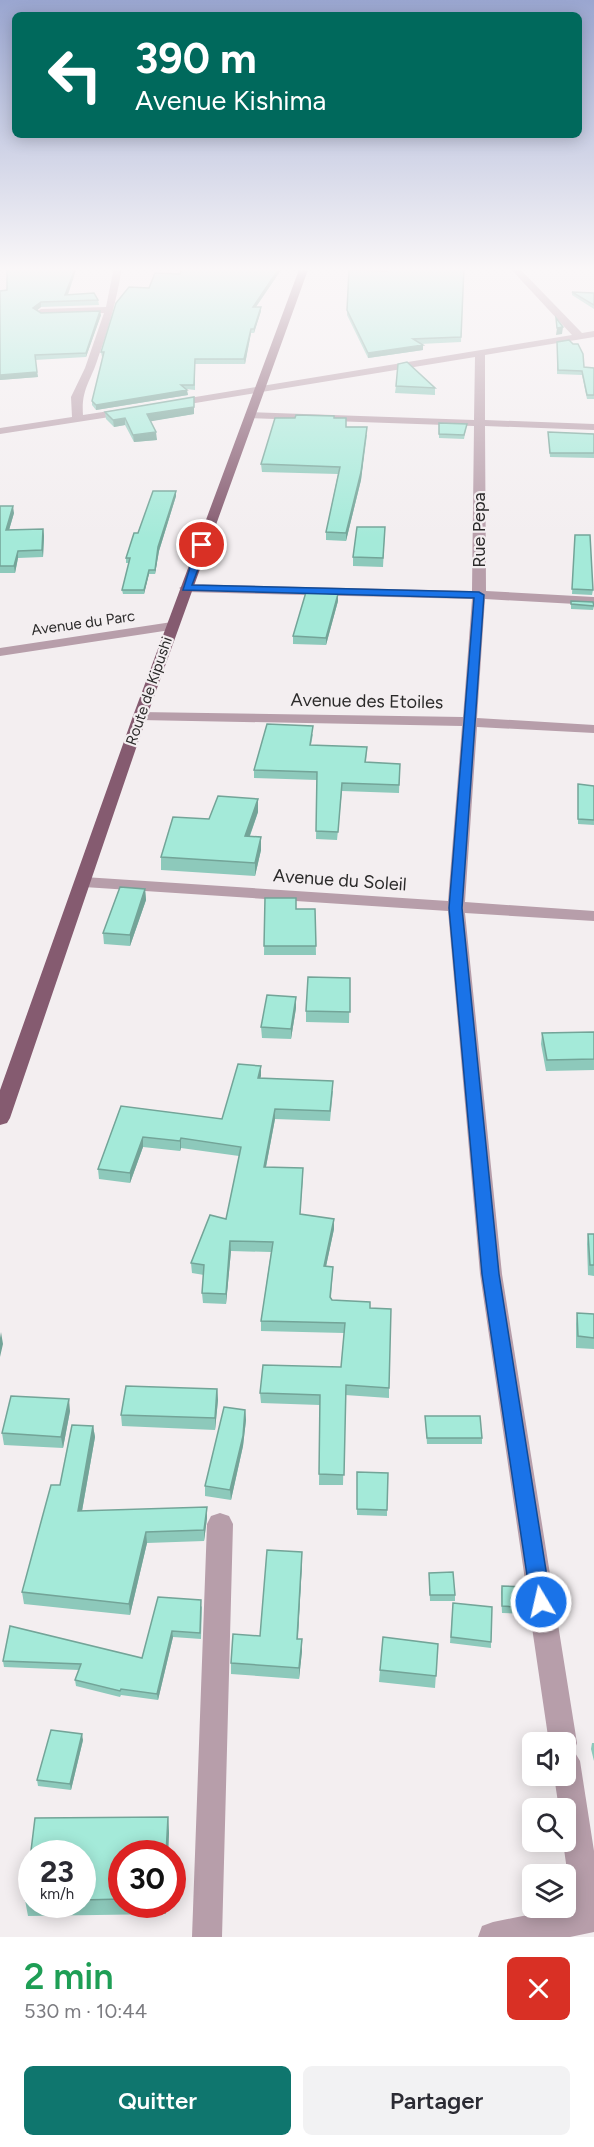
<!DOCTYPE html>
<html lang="fr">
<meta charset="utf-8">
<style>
body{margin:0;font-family:Figtree,sans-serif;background:#f2f2f3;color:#2b2b33;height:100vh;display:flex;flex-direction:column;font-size:22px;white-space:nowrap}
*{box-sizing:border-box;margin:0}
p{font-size:20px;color:#7c7c81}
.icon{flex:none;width:33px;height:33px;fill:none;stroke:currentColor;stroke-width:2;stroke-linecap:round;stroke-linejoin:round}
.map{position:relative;height:1937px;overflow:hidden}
.side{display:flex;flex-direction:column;background:#fff;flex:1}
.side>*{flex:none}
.banner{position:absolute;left:12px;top:12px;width:570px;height:126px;border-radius:9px;box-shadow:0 3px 15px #0003;background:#00695c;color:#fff;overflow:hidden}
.tools{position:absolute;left:522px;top:1732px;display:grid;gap:12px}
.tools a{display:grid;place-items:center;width:54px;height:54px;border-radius:9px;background:#fff;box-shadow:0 3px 15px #0003;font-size:30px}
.speed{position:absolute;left:18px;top:1840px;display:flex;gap:12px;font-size:30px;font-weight:700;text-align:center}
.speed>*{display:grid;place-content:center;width:78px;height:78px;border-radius:50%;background:#fff;box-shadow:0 3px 15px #0003;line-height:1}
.speed small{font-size:15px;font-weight:400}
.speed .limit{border:9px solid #d22;background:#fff;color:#111}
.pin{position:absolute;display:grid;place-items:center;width:51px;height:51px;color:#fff;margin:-26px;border:3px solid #fff;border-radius:50%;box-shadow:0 2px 6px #0007}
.me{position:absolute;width:66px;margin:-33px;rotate:351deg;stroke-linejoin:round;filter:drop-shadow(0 0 4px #0008)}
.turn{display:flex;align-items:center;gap:21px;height:126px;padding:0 24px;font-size:27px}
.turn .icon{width:78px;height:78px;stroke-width:2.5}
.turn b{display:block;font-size:42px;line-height:51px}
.round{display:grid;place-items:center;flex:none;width:63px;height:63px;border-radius:9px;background:#f2f2f3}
.summary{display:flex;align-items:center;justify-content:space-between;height:102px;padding:0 24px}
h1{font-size:36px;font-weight:600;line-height:45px;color:#1e9e55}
.primary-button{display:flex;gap:12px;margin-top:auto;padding:12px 24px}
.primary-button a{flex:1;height:69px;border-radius:9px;background:#0f766e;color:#fff;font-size:24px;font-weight:600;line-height:69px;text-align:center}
.primary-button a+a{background:#f2f2f3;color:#2b2b33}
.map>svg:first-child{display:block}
</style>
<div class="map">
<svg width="594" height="1937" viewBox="0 0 594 1937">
<rect width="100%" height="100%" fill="#f3eef0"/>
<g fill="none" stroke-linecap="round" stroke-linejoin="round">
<path fill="#b79eaa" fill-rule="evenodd" d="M114,267H122C117,299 109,327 98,358C91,381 81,389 83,415L129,408L134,411L129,414L0,434V428L72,417L71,397L85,368L104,313L41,315L36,312L41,309L106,307Z
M509,267H518L582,333L594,331V337L485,355V420L594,424V430L485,426L486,591L594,597V605L485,599L477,718L594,725V733L477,727L465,902L594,911V921L465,913L502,1274L577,1743L574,1751L580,1761L594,1851V1932L570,1937H478L482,1926L493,1922L572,1906L563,1842H566V1809H559L554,1776H566V1743H549L480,1274L448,911L84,887L76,882L84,877L448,901L462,726L140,720L133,716L140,712L463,717L472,599L186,592L179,588L186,584L472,591L474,426L250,418L245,415L250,412L474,420L475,357L171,407L166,404L171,401L572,335Z
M172,622L177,623V629L0,656V648Z
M220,1513L229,1516L233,1524L222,1937H192L207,1524L211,1516Z"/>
<path fill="#855b70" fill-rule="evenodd" d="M300,267H309L147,716L10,1118L7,1123L0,1125V1090L133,716Z"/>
</g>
<path fill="#8dc9bb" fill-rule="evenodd" d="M7,267H77L68,295L98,300L99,305L41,307L37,310L41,313L101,315L86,357L35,360L38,377L0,380V291L7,290Z
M283,267L256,307L261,311L254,333H251L245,364H195V390L186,389L188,395L96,410L92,405V401L103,357H102L101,352L149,288L180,274Z
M464,267L461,342L420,344L423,350L368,358L347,315L349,270L387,271Z
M572,292L594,293V309L572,295Z
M557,342L584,367L594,368V399H587L582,375L557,374Z
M396,386L435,388V395L395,393Z
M105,412L194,414L150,421L157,440L134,442L125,425L114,427L106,419Z
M334,416V418L346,427L367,435L361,480L346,541L326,540V532L338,474L262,472L261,464L295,418Z
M439,423L466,428L464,439L439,438Z
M548,432L594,434V458L550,457Z
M176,491V496L159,551L155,574H149L144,594H123L122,590L129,563H126V558L138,533Z
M0,506L14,513L9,530L43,529L44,536L43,557L18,558L15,573H0Z
M385,527L383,567L353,566V557Z
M575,535L593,590L592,595L572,594Z
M338,601L326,645L293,644V636Z
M571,601L594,606L593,610L571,609Z
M313,734L311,745L367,747L366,762L400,764L399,793L342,791L337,840L316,839L317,780L254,778V770Z
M578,784L594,786V825L578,824Z
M258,799V812L250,836L261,837V850L255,876L161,870V857L209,819Z
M145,889L146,900L130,946L104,944L103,933Z
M265,898L296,909H315L316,955H264Z
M350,978L349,1023L306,1022V1011Z
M296,1008L291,1039L262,1038L261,1027Z
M594,1032V1070L546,1071L541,1044L542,1033Z
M261,1076L260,1078L333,1091L330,1121L275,1119L266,1167L303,1178L300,1214L334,1219V1229L326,1266L333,1267L331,1298L332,1300L370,1308L389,1388V1398L345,1395L343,1485H319L320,1405L261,1403L260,1393L341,1367L344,1333L261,1331V1321L271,1252L231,1251L226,1304L203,1303L202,1293L204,1275L192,1273L191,1263L226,1219L239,1156L181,1148L180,1151L143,1147L130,1183L99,1179L98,1169L121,1106L222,1119Z
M588,1234H594V1276L588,1275L587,1244Z
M577,1313L594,1314V1349L576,1348V1324Z
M217,1389L218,1400L215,1430L122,1426L121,1415Z
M245,1410L246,1420L243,1446L231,1500L205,1496V1486Z
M70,1411L63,1448L4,1445L2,1433Z
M425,1416L482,1438V1444H427Z
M93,1426L95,1437L82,1511L207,1518L204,1541L147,1543L130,1615L24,1604L22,1592L60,1485Z
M357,1472L387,1510V1516L357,1515Z
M302,1563L298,1639L302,1651L299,1679L231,1674V1663L260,1636Z
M429,1573L455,1595V1601H430Z
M502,1586L528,1608V1614L502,1613L501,1592Z
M453,1603L491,1642V1648L450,1643Z
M202,1606L201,1639L173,1637L158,1700L121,1695L120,1697L76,1686L75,1680L79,1670L4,1667L3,1661L142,1658Z
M438,1644L435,1688L379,1682L380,1670Z
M83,1740L71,1790L38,1786L37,1780Z
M592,1743H594V1761L591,1749Z
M168,1817L169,1833L168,1854H122V1905H166V1914L28,1916L25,1900L35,1818ZM32,1854H82V1905H32Z"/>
<path fill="#73a498" d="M76,267H77L66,299L65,295Z
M280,267H283L253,311V307Z
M41,302V307L34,313L33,308Z
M261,307V311L254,333V329Z
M100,311L101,315L86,357V353Z
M563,327L562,334L556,335L557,328Z
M251,329V333L245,364L244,359Z
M423,345V350L368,358V353Z
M37,372L38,377L0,380V375Z
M187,390L188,395L96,410V405Z
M194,397V414L147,422V414Z
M125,418V425L114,427L113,420Z
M367,427L361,480L346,541V533Z
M156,432L157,440L134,442L133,435Z
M176,491V496L159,551L155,574V570L158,547Z
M13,506L14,513L7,537L6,530Z
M43,529L44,536L43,557L42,550Z
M18,551V558L15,573L14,566Z
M149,570V574L144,594V590Z
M338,594V601L326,645V638Z
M258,799V812L245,849V836Z
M261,837V850L255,876V863Z
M145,889L146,900L130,946V935Z
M296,997V1008L291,1039V1029Z
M261,1066V1076L258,1087V1078Z
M275,1109V1119L264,1177V1167Z
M143,1137V1147L130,1183V1173Z
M181,1138V1148L180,1151V1141Z
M334,1219V1229L324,1276V1266Z
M230,1241L231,1251L226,1304V1294Z
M1,1332L3,1344L0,1357V1338Z
M217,1389L218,1400L215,1430V1418Z
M69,1399L70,1411L63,1448L61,1437Z
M245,1410L246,1420L243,1446L231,1500L230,1490Z
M93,1426L95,1437L80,1522L78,1511Z
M207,1507V1518L204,1541V1530Z
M146,1532L147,1543L130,1615L129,1604Z
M302,1552V1563L297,1650V1639Z
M172,1631L173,1637L158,1700L157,1694Z
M302,1639V1651L299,1679V1668Z
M82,1734L83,1740L71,1790L70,1784Z
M168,1817L169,1833L168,1854H166Z"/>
<path fill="#a4ead9" stroke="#73a498" stroke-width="1.5" d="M7,267H76L65,295L94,293L98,300L41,302L33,308L41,313L100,311L86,353L35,355L37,372L0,375V291L7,290Z
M183,267H280L253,307H261L254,329H251L244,359H195L194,385H181L187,390L96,405L92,401L104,352H101L116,303L129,287L149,288L155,273L180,274Z
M388,267H464L461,337L413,339L423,345L368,353L347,310L349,270L387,271Z
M572,292L594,293V305Z
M556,318L563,327L557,328Z
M569,340L573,344H578L583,354L584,367L594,368V395H587L582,371L558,370L557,342Z
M407,362L435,388L396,386L398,364Z
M194,397V407L147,414L156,432L133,435L125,418L113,420L105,412Z
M296,415L334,416V418H346V427H367L361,472L346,533L326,532L340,467L261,464L275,418H295Z
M439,423L467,424L464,435L439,434Z
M548,432L594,434V453H550Z
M153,491H176L158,547L155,570H149L144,590H122L130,558H126L134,533H138Z
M0,506H13L6,530L43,529L42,550L18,551L14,566H0Z
M357,527H385L383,558L353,557Z
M575,535H590L593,590L572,589Z
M306,592L338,594L326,638L293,636Z
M571,601L593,602L594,606L571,604Z
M267,724L313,726L310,745L367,747L365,762L400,764L399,785L342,783L338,832L316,831L317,772L254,770Z
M578,784L594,786V820L578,819Z
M218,796L258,799L245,836L261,837L255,863L161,857L173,817L209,819Z
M120,887L145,889L130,935L103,933Z
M265,898H296V909H315L316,946H264Z
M308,977L350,978V1012L306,1011Z
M267,995L296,997L291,1029L261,1027Z
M594,1032V1059L547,1060L542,1033Z
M238,1064L261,1066L258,1078L333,1081L330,1111L275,1109L264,1167L303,1168L300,1214L334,1219L324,1266L333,1267L330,1297L332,1300L370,1302V1308L391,1309L389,1388L346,1385L344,1475L319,1474L320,1395L260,1393L263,1365L341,1367L345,1323L261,1321L273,1242L230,1241L226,1294L202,1293L204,1265L191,1263L210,1215L226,1219L241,1147L181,1138L180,1141L143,1137L130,1173L98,1169L121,1106L222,1119Z
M588,1234H594V1265H590Z
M577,1313L594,1314V1338L578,1336Z
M126,1386L217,1389L215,1418L121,1415Z
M11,1396L69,1399L61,1437L2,1433Z
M224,1407L245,1410L243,1436L230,1490L205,1486Z
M425,1416H480L482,1438H427Z
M72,1425L93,1426L78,1511L207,1507L204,1530L146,1532L129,1604L22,1592L51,1485H60Z
M357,1472L388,1473L387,1510L357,1509Z
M267,1550L302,1552L297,1639H302L299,1668L231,1663L233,1634L260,1636Z
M453,1572L455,1595H430L429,1573Z
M502,1586L525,1587L528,1608L502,1606Z
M158,1597L201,1600L200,1633L172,1631L157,1694L121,1689L120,1691L75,1680L81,1664L3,1661L10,1626L142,1658Z
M453,1603L492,1607L491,1642L451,1637Z
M383,1637L438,1644L436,1676L380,1670Z
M51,1730L82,1734L70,1784L37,1780Z
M168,1817L166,1854H122V1899L82,1900V1854H32V1900H25L35,1818Z"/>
<linearGradient id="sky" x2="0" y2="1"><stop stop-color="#9aa6d0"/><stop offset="0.5" stop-color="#faf7f8"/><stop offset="1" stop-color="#faf7f8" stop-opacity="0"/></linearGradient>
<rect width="594" height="538" fill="url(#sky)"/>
<path fill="#1a73e8" stroke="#114b97" stroke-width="1.5" d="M202,542L207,545L192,585L479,592L484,595L462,908L499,1274L551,1602L548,1608L541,1611L534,1608L531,1602L482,1274L449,908L474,598L183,590L197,545Z"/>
<g text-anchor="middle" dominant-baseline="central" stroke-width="4.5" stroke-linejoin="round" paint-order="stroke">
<g font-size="15" fill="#2b2a2a" stroke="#f3eef0">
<text transform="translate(83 623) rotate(-8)">Avenue du Parc</text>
<text transform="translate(149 691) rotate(-71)">Route de Kipushi</text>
</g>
<g font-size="18" fill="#2b2a2a" stroke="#f3eef0">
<text transform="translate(479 530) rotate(-90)">Rue Pepa</text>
<text transform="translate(367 701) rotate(1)">Avenue des Etoiles</text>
<text transform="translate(340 880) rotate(4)">Avenue du Soleil</text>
</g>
</g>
</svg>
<div class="tools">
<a><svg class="icon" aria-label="sound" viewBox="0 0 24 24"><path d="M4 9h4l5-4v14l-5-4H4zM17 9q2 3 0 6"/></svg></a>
<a><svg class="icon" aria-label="search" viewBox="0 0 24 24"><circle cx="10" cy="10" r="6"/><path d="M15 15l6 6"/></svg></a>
<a><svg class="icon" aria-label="layers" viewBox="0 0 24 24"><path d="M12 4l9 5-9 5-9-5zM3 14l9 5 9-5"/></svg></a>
</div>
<div class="speed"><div>23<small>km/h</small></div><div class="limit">30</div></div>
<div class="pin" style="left:202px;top:545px;background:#d93025"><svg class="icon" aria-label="arrive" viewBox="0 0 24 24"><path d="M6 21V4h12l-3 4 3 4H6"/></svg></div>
<svg class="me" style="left:541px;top:1602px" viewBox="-20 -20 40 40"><circle r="17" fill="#1a73e8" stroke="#fff" stroke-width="3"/><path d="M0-11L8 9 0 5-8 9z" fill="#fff"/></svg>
<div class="banner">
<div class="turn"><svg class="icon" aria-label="left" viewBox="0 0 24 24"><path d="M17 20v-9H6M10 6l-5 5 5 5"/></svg><div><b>390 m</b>Avenue Kishima</div></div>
</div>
</div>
<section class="side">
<div class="summary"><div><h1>2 min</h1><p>530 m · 10:44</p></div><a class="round" style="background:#d93025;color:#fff"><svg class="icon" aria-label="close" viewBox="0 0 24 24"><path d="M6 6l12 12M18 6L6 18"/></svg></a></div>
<div class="primary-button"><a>Quitter</a><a>Partager</a></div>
</section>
